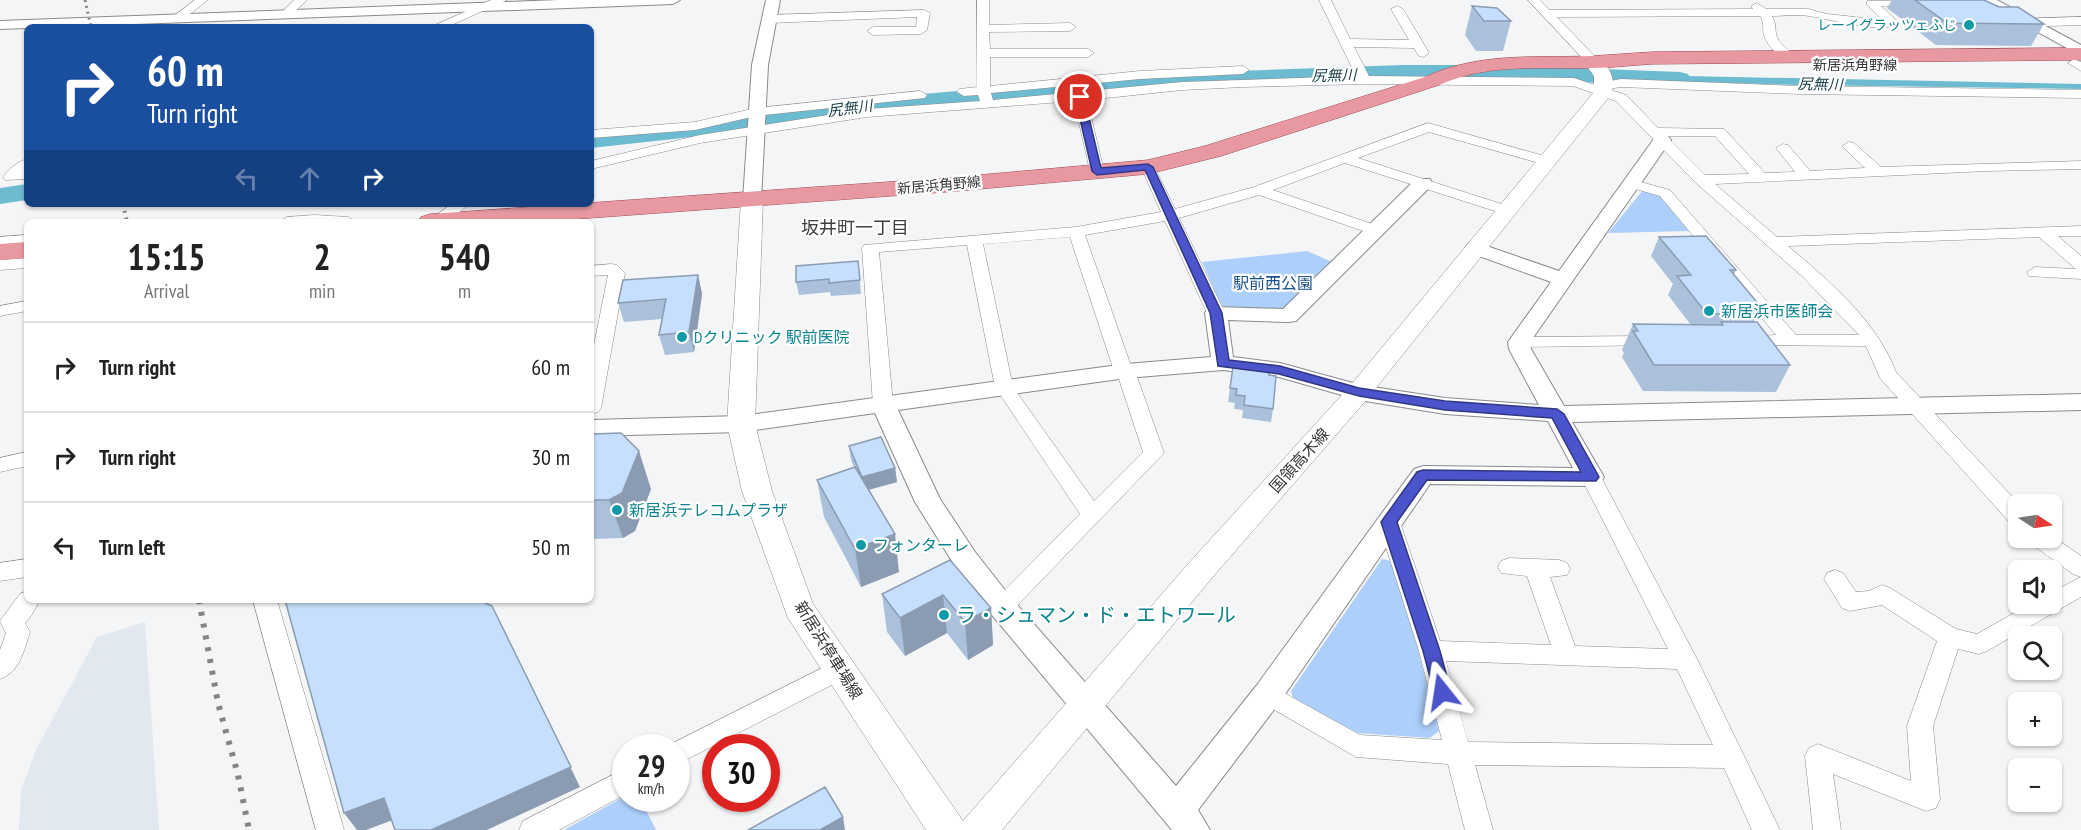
<!DOCTYPE html>
<meta charset="utf-8">
<style>
body{margin:0;font-family:"PT Sans Narrow","Noto Sans JP",sans-serif;background:#f6f6f6;color:#222;height:100vh;display:flex;flex-direction:column;font-size:22px;white-space:nowrap}
*{box-sizing:border-box;margin:0}
p{font-size:20px;color:#767676}
.icon{flex:none;width:33px;height:33px;fill:none;stroke:currentColor;stroke-width:2;stroke-linecap:round;stroke-linejoin:round}
.map{position:relative;flex:1;overflow:hidden}
.panel{position:absolute;left:24px;top:219px;width:570px;height:384px;display:flex;flex-direction:column;background:#fff;border-radius:9px;box-shadow:0 2px 4px #0004}
.panel>*{flex:none}
.hud{position:absolute;left:24px;top:24px;width:570px;height:183px;border-radius:9px;box-shadow:0 2px 4px #0004;background:#1a4fa0;color:#fff;overflow:hidden}
.needle{width:39px;rotate:102deg}
.tools{position:absolute;left:2008px;top:494px;display:grid;gap:12px}
.tools a{display:grid;place-items:center;width:54px;height:54px;border-radius:9px;background:#fff;box-shadow:0 2px 4px #0004;font-size:30px}
.speed{position:absolute;left:612px;top:734px;display:flex;gap:12px;font-size:30px;font-weight:700;text-align:center}
.speed>*{display:grid;place-content:center;width:78px;height:78px;border-radius:50%;background:#fff;box-shadow:0 2px 4px #0004;line-height:1}
.speed small{font-size:15px;font-weight:400}
.speed .limit{border:9px solid #d22;background:#fff;color:#111}
.pin{position:absolute;display:grid;place-items:center;width:51px;height:51px;color:#fff;margin:-26px;border:3px solid #fff;border-radius:50%;box-shadow:0 2px 6px #0007}
.me{position:absolute;width:66px;margin:-33px;rotate:345deg;stroke-linejoin:round;filter:drop-shadow(0 0 4px #0008)}
.turn{display:flex;align-items:center;gap:21px;height:126px;padding:0 24px;font-size:27px}
.turn .icon{width:78px;height:78px;stroke-width:2.5}
.turn b{display:block;font-size:42px;line-height:51px}
.lanes{display:flex;align-items:center;height:57px;padding:0 24px;background:#0003;justify-content:center;gap:30px;direction:ltr}
.lanes .off{opacity:.35}
.eta{display:flex;justify-content:space-evenly;align-items:center;height:102px;text-align:center}
.eta b{font-size:36px;font-weight:700;line-height:42px}
ul{padding:0;list-style:none}
li{display:flex;align-items:center;gap:18px;height:90px;padding:0 24px;border-top:2px solid #e0e0e0}
li div{flex:1}
li b{display:block;font-size:22px}
li em{font-style:normal}
.map>svg:first-child{display:block}
</style>
<div class="map">
<svg width="2081" height="830" viewBox="0 0 2081 830">
<rect width="100%" height="100%" fill="#f4f5f6"/>
<path fill="#e2e8ef" d="M145,622L159,830H19L21,790L36,750L97,637Z"/>
<path fill="#accffb" d="M1643,190L1658,193L1689,231L1608,233Z
M1307,251L1332,262L1288,309C1269,311 1239,313 1221,305L1202,262Z
M1382,559L1395,562L1439,731L1430,738L1358,733L1294,700L1291,691Z
M625,796L626,798H640L656,830H564Z"/>
<path fill="#6dbbd1" d="M1637,75L2081,84V89L1797,85L1631,80Z"/>
<g fill="none" stroke-linecap="round" stroke-linejoin="round">
<path fill="#6dbbd1" fill-rule="evenodd" d="M1403,65H1501L1680,72L1688,74L1691,79L1688,84L1680,86L1501,79H1403L1154,88L876,112L728,133L591,148V134L728,119L876,98L1154,74Z
M27,184V200L0,204V188Z"/>
<g stroke="#898a8b" stroke-width="1">
<path id="minor" d="M195,0H208L182,20H174V16Z
M294,0H307L289,17H281V13Z
M491,0H507L447,27H431Z
M977,0H989V25L1070,23L1076,27L1070,31L989,32L990,49H1088L1094,53L1088,57H990V86L1140,71L1243,66L1249,70L1243,74L1140,79L991,93L993,100L1182,82L1356,76L1319,0H1331L1350,39L1409,40L1391,9L1397,6L1403,9L1429,53L1423,57L1419,56L1414,48L1354,47L1369,76L1574,78L1598,86L1600,83L1621,79L1799,86L2081,90V98L1799,94L1621,87L1608,89L1626,95L1658,128L1724,129L1765,173L1795,172L1776,148L1783,144L1788,145L1810,171L1865,168L1842,146L1849,142L1854,143L1881,167L2081,161V169L1986,171L1715,184L1777,237L2081,226V236H2058L2081,256V279L2029,276L2027,272L2035,267L2076,269L2039,237L1788,246C1830,282 1876,320 1896,372L2019,504V526L2011,524L1880,378L1866,346L1738,345L1735,341L1738,337L1776,335L1660,196L1625,186L1623,183L1625,180L1630,179L1670,190L1796,335H1859L1803,277L1696,183L1616,101L1573,86L1364,84L1243,87L1182,90L1087,100L1104,171L1097,175L1090,171L1074,101L867,117L700,143L591,169V161L700,135L867,109L980,101L978,95L964,96L957,92L959,89L977,87ZM1666,136H1715L1749,174L1705,175Z
M1528,0H1540L1550,10L1753,9L1751,6L1757,3L1766,9H1808L1827,14L1883,20L1867,5V1L1921,0L1923,2L1917,5L1881,6L1899,23L1897,26C1870,32 1837,20 1809,16C1797,14 1784,16 1772,16C1776,23 1775,27 1776,34C1778,44 1790,50 1795,57L1789,61C1780,58 1767,46 1764,35C1762,28 1765,23 1760,16L1557,17L1597,59L1599,62L1593,66L1589,65Z
M924,10L930,13L927,30L921,34L873,35L867,31L873,27H916L917,17L769,23L763,19L769,15Z
M2081,17V25L2014,27L2008,23L2014,19Z
M2074,59L2081,62V71L2068,63Z
M920,91L927,95L925,98L756,116L695,130L591,138V130L695,122L756,108Z
M1428,123L1551,158L1553,161L1546,165L1429,132L1358,158L1511,207L1514,210L1511,213H1501L1345,163L1273,190L1381,227L1383,230L1381,233H1369L1259,195L1179,218L1225,313L1222,317H1210L1207,313L1165,221L1085,235L1131,366L1135,371L1164,453L1010,613L1002,616L994,613L990,607L994,601L1080,514L995,387L967,245L879,252L893,404L890,408L883,410L876,408L873,404L862,248L864,245L1076,227L1161,212L1141,167L1143,164H1153L1175,209L1254,187ZM1070,237L1114,371L1118,376L1143,452L1094,501L1013,387L983,244Z
M27,159V170L25,172L27,174L26,179L5,180L3,177C8,170 18,161 27,159Z
M451,204H469L448,222H432L433,218Z
M315,215L348,217L356,222H279L287,217Z
M27,235V245L0,247V237Z
M27,258V268L0,270V260Z
M611,264L617,265L625,273L601,408L598,412L591,414V360L608,275L591,276V266Z
M27,301V311L0,316V306Z
M1652,336L1658,337L1661,341L1658,345L1519,347L1513,346L1510,342L1513,338L1519,337Z
M27,452V466L0,472V458Z
M1591,470L1598,472L1601,477L1697,659L1780,830H1752L1724,768L1475,765L1493,830H1465L1448,764L1356,757L1259,701L1256,694L1259,687L1268,684L1360,735L1442,740L1419,651L1378,522L1381,516L1389,514L1397,516L1400,522L1440,641L1551,645L1527,576L1501,573L1498,567L1501,561L1509,558L1559,560L1567,563L1570,569L1567,575L1550,577L1575,646L1668,649L1581,477L1584,472ZM1446,661L1677,669L1713,745L1468,742Z
M2052,536L2081,556V577L2073,574L2030,543L2027,537Z
M27,559V577L0,581V563Z
M1835,570L1843,573L1856,592L1869,591L1882,585L1890,588L1956,629L1977,634L2032,603H2052V592L2081,577V597L1987,651L1979,654L1958,649L1933,726L1940,799L1936,808L1926,811L1833,774L1841,830H1813L1805,756L1809,748L1818,744L1911,781L1907,726L1937,641L1882,605L1850,611L1842,608L1824,579L1827,573Z
M27,591V600H40L31,616L25,623L30,632C24,650 20,672 0,679V650L6,633L0,621L20,594Z
M253,600H277L344,830H316Z
M840,659L849,662L852,669L849,676L676,765V747L667,746Z
M626,768V794L559,830H519L523,821Z"/>
</g>
<g stroke="#898a8b" stroke-width="2">
<path id="tertiary" d="M559,0H680L673,4L0,29V21Z
M766,0H780L768,65L761,200L759,204H745L743,200L752,65Z
M1980,0H1997L2081,45V56Z
M1662,135L1668,136L1671,140L1530,342L1531,349L1564,406L2081,394V410L1572,422L1604,477L1600,483L1591,486L1430,484L1279,703L1198,810L1210,830H1172L992,615L955,566L915,502L875,413L741,432L591,436V420L741,416L1126,364L1211,357L1205,313L1208,308L1216,307L1283,309L1416,179H1430L1432,183L1430,187L1296,321L1288,322L1228,320L1233,357L1280,363L1360,385L1445,398L1539,405L1509,349L1508,342L1551,282L1468,252L1465,248L1468,244L1475,242L1559,271L1656,136ZM1223,370L1279,377L1359,400L1445,414L1548,421L1573,468L1423,466L1414,469L1257,685L1176,786L1012,599L975,552L940,499L898,410L1126,378Z"/>
</g>
<g stroke="#898a8b" stroke-width="1">
<path id="secondary" d="M1593,57C1609,61 1619,83 1609,97L1368,398L1211,579L1002,830H926L788,618L742,491L727,424L741,200L745,196L752,194L759,196L763,200L755,424L772,491L813,604L963,821L1189,563L1350,386L1594,92V76L1584,62L1587,58Z"/>
</g>
<g stroke="#9f4953" stroke-width="1">
<path id="primary" d="M2081,48V60L1652,64C1632,65 1612,68 1591,68C1539,69 1488,63 1439,85L1221,156L1148,174L945,192L535,222H417L421,217L430,214L945,178L1148,160L1205,146L1425,77C1479,52 1534,58 1592,56C1612,55 1632,53 1652,52Z
M27,242V258L0,260V244Z"/>
</g>
<use href="#minor" fill="#fff" fill-rule="evenodd"/>
<use href="#tertiary" fill="#fff" fill-rule="evenodd"/>
<use href="#secondary" fill="#fff" fill-rule="evenodd"/>
<use href="#primary" fill="#e798a0" fill-rule="evenodd"/>
<path stroke="#838485" stroke-width="3" stroke-dasharray="2 4" stroke-linecap="butt" d="M85,0L91,27"/>
<path stroke="#838485" stroke-width="4" stroke-dasharray="2 5" stroke-linecap="butt" d="M123,204L127,222"/>
<path stroke="#838485" stroke-width="6" stroke-dasharray="4 8" stroke-linecap="butt" d="M199,600L218,703L238,775L249,830"/>
</g>
<path fill="#abc0da" d="M1892,0H1984L2044,24L2031,46L1936,45L1887,8Z
M1472,6L1511,21L1503,51H1476L1465,35Z
M1659,237L1736,270L1734,275L1761,307L1754,322L1790,365L1776,392L1643,391L1622,357L1624,353L1622,350L1633,324L1691,325L1668,295L1673,284L1651,256Z
M858,261L861,294L831,296L830,292L799,295L796,282Z
M698,275L702,294L694,352L665,355L659,335L662,319L624,322L618,303Z
M1233,367L1269,375L1273,409L1271,422L1242,418L1243,410L1234,409L1235,403L1228,402Z
M591,434L651,489L635,531L623,538L591,539Z
M849,446L895,468L897,482L869,490L899,572L861,587L824,517L817,480L854,467L851,460Z
M950,560L991,608L993,645L968,660L947,633L905,656L887,632L882,594Z"/>
<path fill="#8b9cb2" d="M698,275L702,294L694,352L689,332Z
M639,451L651,489L635,531L623,538L609,500Z
M895,468L897,482L864,491L862,477Z
M895,534L899,572L861,587L855,549Z
M943,595L947,633L905,656L900,618Z
M492,606L580,787L487,830H431Z
M991,608L993,645L968,660L965,622Z
M384,798L398,818L366,830H357L344,813Z
M843,817L845,830H820Z"/>
<path fill="#c7dffe" stroke="#8b9cb2" stroke-width="1.5" d="M1915,0H1984L1999,7H2018L2044,24L1947,23Z
M1472,6L1497,8L1511,21H1484Z
M1706,236L1736,270H1730L1761,307H1738L1742,313L1707,314L1677,276L1691,275L1659,237Z
M858,261L860,280L829,283V279L796,282V266Z
M698,275L689,332L659,335L666,299L618,303L623,280Z
M1721,322H1757L1790,365H1654L1633,331H1638L1633,324L1723,325Z
M1233,367L1269,372V375L1276,376L1273,409L1244,405L1245,396L1236,395L1237,389L1230,388Z
M621,433L639,451L622,493L609,500H591V434Z
M881,437L895,468L862,477L849,446Z
M855,467L895,534L855,549L817,480Z
M950,560L991,608L965,622L943,595L900,618L882,594Z
M285,600H479L492,606L571,767L431,830H395L384,798L344,813Z
M825,787L843,817L820,830H748Z"/>
<path fill="#4b54ca" stroke="#313783" stroke-width="1.5" d="M1080,94L1084,97L1101,168L1148,164L1153,167L1222,313L1229,360L1280,366L1359,388L1445,401L1557,409L1564,414L1599,477L1596,481L1427,480L1397,522L1440,651L1451,692L1448,697L1442,699L1436,697L1434,692L1423,651L1381,522L1417,472L1423,470L1581,472L1552,418L1445,410L1359,396L1279,374L1218,366L1210,313L1145,170L1097,175L1092,171L1075,97Z"/>
<g fill="#0f9aa8" stroke="#fff" stroke-width="2">
<circle cx="1969" cy="25" r="6"/>
<circle cx="1709" cy="311" r="6"/>
<circle cx="682" cy="337" r="6"/>
<circle cx="617" cy="510" r="6"/>
<circle cx="861" cy="545" r="6"/>
<circle cx="944" cy="615" r="6"/>
</g>
<g text-anchor="middle" dominant-baseline="central" stroke-width="4.5" stroke-linejoin="round" paint-order="stroke">
<g font-size="14" fill="#0d838f" stroke="#fff" text-anchor="end">
<text x="1957" y="25">レーイグラッツェふじ</text>
</g>
<g font-size="14" fill="#373738" stroke="#fff">
<text x="1855" y="65">新居浜角野線</text>
<text transform="translate(939 185) rotate(-5)">新居浜角野線</text>
</g>
<g font-size="15" font-style="italic" fill="#193e48" stroke="#fff">
<text transform="translate(1334 75) rotate(-1)">尻無川</text>
<text transform="translate(1820 84) rotate(1)">尻無川</text>
<text transform="translate(850 108) rotate(-7)">尻無川</text>
</g>
<g font-size="16" fill="#1b518d" stroke="#fff">
<text x="1273" y="283">駅前西公園</text>
</g>
<g font-size="16" fill="#0d838f" stroke="#fff" text-anchor="start">
<text x="1721" y="311">新居浜市医師会</text>
<text x="694" y="337">Dクリニック 駅前医院</text>
<text x="629" y="510">新居浜テレコムプラザ</text>
<text x="873" y="545">フォンターレ</text>
</g>
<g font-size="16" fill="#373738" stroke="#fff">
<text transform="translate(1299 460) rotate(-48)">国領高木線</text>
<text transform="translate(829 650) rotate(58)">新居浜停車場線</text>
</g>
<g font-size="18" fill="#3f3f40" stroke="#fff">
<text x="855" y="227">坂井町一丁目</text>
</g>
<g font-size="20" fill="#0d838f" stroke="#fff" text-anchor="start">
<text x="956" y="615">ラ・シュマン・ド・エトワール</text>
</g>
</g>
</svg>
<div class="tools">
<a><svg class="needle" viewBox="-14 -14 28 28"><path d="M0-13l5 13h-10z" fill="#e53935"/><path d="M0 13l5-13h-10z" fill="#767676"/></svg></a>
<a><svg class="icon" aria-label="sound" viewBox="0 0 24 24"><path d="M4 9h4l5-4v14l-5-4H4zM17 9q2 3 0 6"/></svg></a>
<a><svg class="icon" aria-label="search" viewBox="0 0 24 24"><circle cx="10" cy="10" r="6"/><path d="M15 15l6 6"/></svg></a>
<a>+</a>
<a>−</a>
</div>
<div class="speed"><div>29<small>km/h</small></div><div class="limit">30</div></div>
<div class="pin" style="left:1080px;top:97px;background:#d93025"><svg class="icon" aria-label="arrive" viewBox="0 0 24 24"><path d="M6 21V4h12l-3 4 3 4H6"/></svg></div>
<svg class="me" style="left:1442px;top:692px" viewBox="-20 -20 40 40"><path d="M0-17L14 15 0 8-14 15z" fill="#4b54ca" stroke="#fff" stroke-width="4"/></svg>
<div class="hud">
<div class="turn"><svg class="icon" aria-label="right" viewBox="0 0 24 24"><path d="M7 20v-9h11M14 6l5 5-5 5"/></svg><div><b>60 m</b>Turn right</div></div>
<div class="lanes"><svg class="icon off" aria-label="left" viewBox="0 0 24 24"><path d="M17 20v-9H6M10 6l-5 5 5 5"/></svg><svg class="icon off" aria-label="ahead" viewBox="0 0 24 24"><path d="M12 20V5M6 11l6-6 6 6"/></svg><svg class="icon" aria-label="right" viewBox="0 0 24 24"><path d="M7 20v-9h11M14 6l5 5-5 5"/></svg></div>
</div>
<section class="panel">
<div class="eta">
<div><b>15:15</b><p>Arrival</p></div>
<div><b>2</b><p>min</p></div>
<div><b>540</b><p>m</p></div>
</div>
<ul>
<li><svg class="icon" aria-label="right" viewBox="0 0 24 24"><path d="M7 20v-9h11M14 6l5 5-5 5"/></svg><div><b>Turn right</b></div><em>60 m</em></li>
<li><svg class="icon" aria-label="right" viewBox="0 0 24 24"><path d="M7 20v-9h11M14 6l5 5-5 5"/></svg><div><b>Turn right</b></div><em>30 m</em></li>
<li><svg class="icon" aria-label="left" viewBox="0 0 24 24"><path d="M17 20v-9H6M10 6l-5 5 5 5"/></svg><div><b>Turn left</b></div><em>50 m</em></li>
</ul>
</section>
</div>
